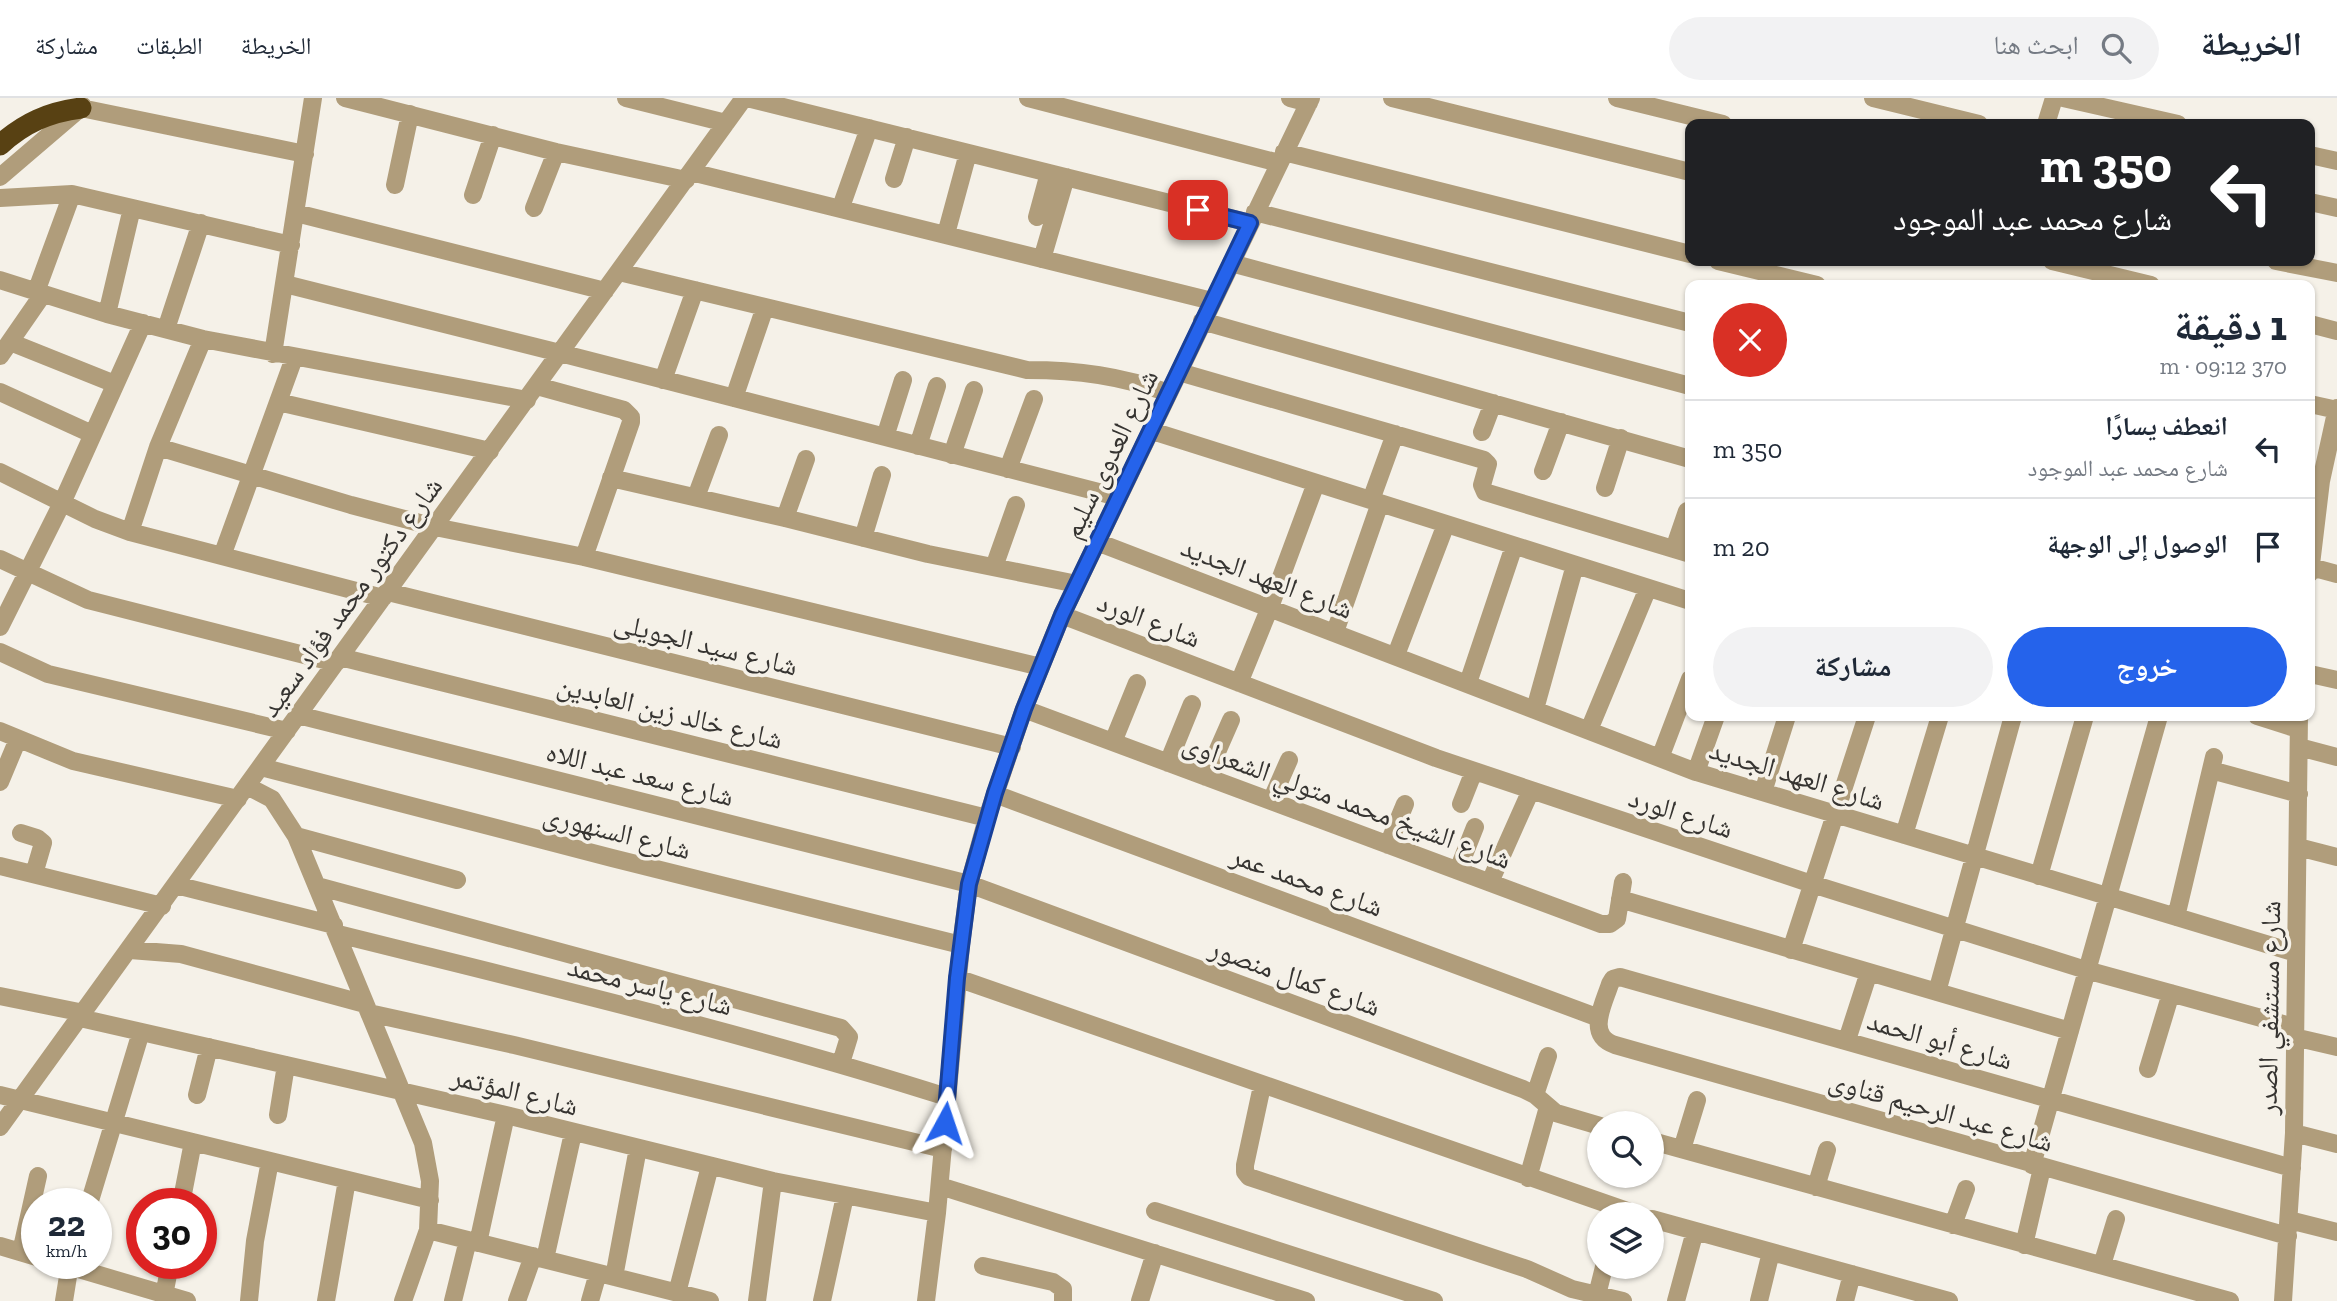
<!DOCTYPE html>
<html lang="ar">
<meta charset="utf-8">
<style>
body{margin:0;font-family:"Zilla Slab","Noto Naskh Arabic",serif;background:#f2f2f3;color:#1f2937;direction:rtl;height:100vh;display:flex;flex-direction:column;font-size:26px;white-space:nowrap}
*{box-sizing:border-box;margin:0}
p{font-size:23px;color:#747a83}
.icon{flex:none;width:38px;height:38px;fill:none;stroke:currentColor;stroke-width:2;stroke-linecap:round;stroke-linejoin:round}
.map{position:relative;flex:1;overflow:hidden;direction:ltr}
.side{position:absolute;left:1685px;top:182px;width:630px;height:441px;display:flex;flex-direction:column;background:#fff;border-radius:14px;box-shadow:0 2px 5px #0004;direction:rtl}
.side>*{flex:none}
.banner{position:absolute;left:1685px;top:21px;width:630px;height:147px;border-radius:14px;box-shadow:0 2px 5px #0004;direction:rtl;background:#202124;color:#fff;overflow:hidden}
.controls{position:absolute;left:1587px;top:1013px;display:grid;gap:14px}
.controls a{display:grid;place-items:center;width:77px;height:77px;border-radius:50%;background:#fff;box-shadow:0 2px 5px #0004;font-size:35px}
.speed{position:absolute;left:21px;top:1090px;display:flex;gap:14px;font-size:35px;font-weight:700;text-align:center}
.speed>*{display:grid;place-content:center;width:91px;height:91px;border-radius:50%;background:#fff;box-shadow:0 2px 5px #0004;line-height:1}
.speed small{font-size:18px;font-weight:400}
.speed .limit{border:10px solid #d22;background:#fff;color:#111}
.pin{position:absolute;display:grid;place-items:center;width:60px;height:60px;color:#fff;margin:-30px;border-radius:14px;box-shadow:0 4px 10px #0006}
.me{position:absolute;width:77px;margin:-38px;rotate:5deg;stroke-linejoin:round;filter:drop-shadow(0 0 5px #0008)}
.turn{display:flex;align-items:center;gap:24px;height:147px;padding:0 28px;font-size:32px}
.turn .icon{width:91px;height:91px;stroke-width:2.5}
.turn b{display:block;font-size:49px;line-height:60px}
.round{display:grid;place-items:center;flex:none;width:74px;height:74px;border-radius:37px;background:#f2f2f3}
.headline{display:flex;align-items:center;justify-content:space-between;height:119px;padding:0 28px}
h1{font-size:42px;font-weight:800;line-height:52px}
.action{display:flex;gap:14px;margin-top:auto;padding:14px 28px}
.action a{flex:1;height:80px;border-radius:42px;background:#2563eb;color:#fff;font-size:28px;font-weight:800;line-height:80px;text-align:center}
.action a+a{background:#f2f2f3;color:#1f2937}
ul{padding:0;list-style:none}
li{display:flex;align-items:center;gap:21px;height:98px;padding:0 28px;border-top:2px solid #e0e1e3}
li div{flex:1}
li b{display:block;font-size:26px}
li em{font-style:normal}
header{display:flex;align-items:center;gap:42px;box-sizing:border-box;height:98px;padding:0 35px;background:#fff;border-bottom:2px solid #e0e1e3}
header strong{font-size:33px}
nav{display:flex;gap:38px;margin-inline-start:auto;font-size:24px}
.search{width:490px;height:63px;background:#f2f2f3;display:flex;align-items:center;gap:18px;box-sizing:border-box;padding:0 24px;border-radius:38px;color:#747a83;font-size:26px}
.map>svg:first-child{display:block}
</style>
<header>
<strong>الخريطة</strong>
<div class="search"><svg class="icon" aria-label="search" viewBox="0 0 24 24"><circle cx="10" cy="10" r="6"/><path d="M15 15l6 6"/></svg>ابحث هنا</div>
<nav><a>الخريطة</a><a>الطبقات</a><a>مشاركة</a></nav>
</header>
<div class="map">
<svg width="2337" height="1203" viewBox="0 0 2337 1203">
<rect width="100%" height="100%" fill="#f5f1e8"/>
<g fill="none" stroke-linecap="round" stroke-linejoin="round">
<path stroke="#b09d7b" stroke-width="18" d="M345,0L556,54L686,82
M626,0L726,25
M747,0L1250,125
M1028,0L1279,65
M1290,0L1309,5
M1392,0L1690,74
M1617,0L1723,26
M1873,0L1979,26
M2063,0L2178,26
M81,10L305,56
M2046,26L2054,0
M1284,54L1690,156
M2310,57L2337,63
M691,74L1212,203
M0,79L83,8
M894,81L907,39
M395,87L410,16
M473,97L493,37
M0,100L72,96L291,147
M2310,104L2337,110
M841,109L869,30
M534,110L556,54
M1255,114L1690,225
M296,115L605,193
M1037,119L1049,75
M946,136L968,55
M1042,161L1066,79
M1718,163L1817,187
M2052,163L2151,187
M2276,163L2337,175
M1231,165L1690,288
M619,174L1027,272C1079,272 1120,278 1169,295
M0,182L107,216L203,241L527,302
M285,186L560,255L1118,399
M36,194L72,96
M107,216L132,110
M1202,223L1690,361
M2310,226L2337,233
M166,231L201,125
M10,244L115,286
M273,256L313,0
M0,258L43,196
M1179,274L1484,362L1488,366L1482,387L1485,394L1690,456
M663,282L695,192
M537,288L624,312L631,319V324L584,459
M0,294L92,336
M734,300L765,209
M278,304L490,353
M2310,306L2337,312
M1152,333L1690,503
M1482,334L1493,305
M885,339L903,282
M918,348L937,288
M158,349L351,407L435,429L584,459L1041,569
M952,357L974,292
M1008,371L1034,301
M1543,373L1561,324
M0,374L95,421L130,434L383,500
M611,380L785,420L928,456L1077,486
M1605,390L1621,340
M696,399L719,337
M1371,402L1395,336
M785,420L806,361
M130,434L158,349L203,241
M863,440L882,377
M1097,444L1696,674L2296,855
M1674,451L1687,413
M222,458L294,260
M0,461L88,502L336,565
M994,469L1016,407
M2311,469L2337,476
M2310,475L2321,383L2337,310
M388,494L1012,649
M1062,517L1436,660L1531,692L1812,786L2086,872L2294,929
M0,529L62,405L143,225
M1335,534L1380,405
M0,554L48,576L287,633
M1396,557L1446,426
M340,559L987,720
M2310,576L2337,582
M1239,585L1270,509L1316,385
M1468,585L1514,448
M1024,611L1601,826H1610L1617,821L1623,784
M1535,611L1575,467
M298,617L969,786L1523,991L1535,997L1556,1015L1600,1028
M2257,618L2298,631
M1589,632L1648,490
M0,633L73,663L238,701
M1113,644L1137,585
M2299,649L2337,659
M1660,660L1690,581
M1168,665L1192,606
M261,669L612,760L961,847
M2211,672L2299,696
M1696,674L1716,618
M1206,679L1231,622
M0,684L18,641
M247,688L272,701L296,738L423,1045L430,1083L428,1132L403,1203
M1763,694L1787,618
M995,696L1599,920
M1271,703L1289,662
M1461,706L1474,673
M21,735L37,740L43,745L34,776
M1904,737L1940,618
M296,738L457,782
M1388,747L1405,706
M2298,749L2337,759
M0,768L162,808
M1458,772L1475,729
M2039,778L2085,618
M1490,784L1531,692
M176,787L334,827
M317,788L841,930L849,939L841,965
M1620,801L2070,933
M2176,819L2214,659
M338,836C542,887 746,935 947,999
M130,852L181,856L365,906
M1791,852L1867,618
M957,880L1636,1116
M1937,894L2013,618
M0,898L84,915
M369,915L514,947L943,1051
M80,920L506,1017L773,1083L937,1115
M2294,939L2337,949
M1847,942L1869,874
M2148,971L2171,895
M1262,988L1245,1067V1074L1249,1079L1527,1171L1572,1191L1623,1203
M0,997L430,1102
M197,997L209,949
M1535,997L1548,958
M278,1017L286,967
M0,1029L744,0
M2294,1035L2337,1046
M1652,1043L2230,1203
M1682,1051L1697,1002
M2032,1067L2159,618
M1528,1080L1548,1009
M940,1088L1306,1203
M1816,1089L1827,1052
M89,1106L141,934
M181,1106L193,1044
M1155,1113L1434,1203
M1652,1121L1949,1203
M2289,1122L2337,1134
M1953,1127L1966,1091
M428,1132L710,1203
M2288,1138L1615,947C1586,937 1603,908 1610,886L1613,881L1620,879L2292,1070
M478,1145L506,1017
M2024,1147L2042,1070
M0,1148L37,1159
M21,1154L38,1078
M545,1161L573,1035
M62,1166L187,1203
M2102,1167L2116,1121
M983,1168L1053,1184L1063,1191V1203
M614,1179L638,1050
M677,1195L710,1068
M1597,1197L1604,1169
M64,1203L70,1166
M163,1203L170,1166
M249,1203L255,1143L270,1063
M326,1203L347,1082
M453,1203L468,1142
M517,1203L533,1158
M590,1203L598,1175
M757,1203L773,1083
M822,1203L845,1098
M926,1203L937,1115L961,847L969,786L987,720L1024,611L1062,517L1311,0
M1140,1203L1155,1155
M1676,1203L1695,1133
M1759,1203L1771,1154
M1845,1203L1852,1176
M2283,1203L2294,1035L2299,618"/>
<path stroke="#584113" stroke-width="21" d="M0,47C24,25 49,14 81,10"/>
</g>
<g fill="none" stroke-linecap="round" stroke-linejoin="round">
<g stroke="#184099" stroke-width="18">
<path id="route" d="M945,1025L957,880L969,786L995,695L1024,611L1062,517L1250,125L1198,112"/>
</g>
<use href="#route" stroke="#2563eb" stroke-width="12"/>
</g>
<g text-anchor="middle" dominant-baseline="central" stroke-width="7" stroke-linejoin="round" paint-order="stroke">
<g font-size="28" fill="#363431" stroke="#f5f1e8">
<text transform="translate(1110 356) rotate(-64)">شارع العدوى سليم</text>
<text transform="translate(1267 480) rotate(21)">شارع العهد الجديد</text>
<text transform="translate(351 499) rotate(-54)">شارع دكتور محمد فؤاد سعيد</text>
<text transform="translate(1149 522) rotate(21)">شارع الورد</text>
<text transform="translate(706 546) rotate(14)">شارع سيد الجويلى</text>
<text transform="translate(670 614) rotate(14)">شارع خالد زين العابدين</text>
<text transform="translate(640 676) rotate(14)">شارع سعد عبد اللاه</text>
<text transform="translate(1797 677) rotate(17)">شارع العهد الجديد</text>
<text transform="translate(1347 703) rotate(20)">شارع الشيخ محمد متولي الشعراوى</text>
<text transform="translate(1681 715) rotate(18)">شارع الورد</text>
<text transform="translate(617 734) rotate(14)">شارع السنهورى</text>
<text transform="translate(1307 783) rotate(20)">شارع محمد عمر</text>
<text transform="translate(1295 879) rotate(20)">شارع كمال منصور</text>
<text transform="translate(650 888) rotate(14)">شارع ياسر محمد</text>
<text transform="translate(2269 910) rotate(-89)">شارع مستشفي الصدر</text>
<text transform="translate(1940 942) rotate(16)">شارع أبو الحمد</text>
<text transform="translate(515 993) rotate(14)">شارع المؤتمر</text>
<text transform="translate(1941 1013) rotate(16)">شارع عبد الرحيم قناوى</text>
</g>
</g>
</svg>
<div class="controls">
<a><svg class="icon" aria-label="search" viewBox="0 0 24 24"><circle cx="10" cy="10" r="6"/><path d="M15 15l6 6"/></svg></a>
<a><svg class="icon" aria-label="layers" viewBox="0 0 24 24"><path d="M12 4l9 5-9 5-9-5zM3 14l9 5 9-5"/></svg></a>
</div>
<div class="speed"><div>22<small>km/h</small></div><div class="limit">30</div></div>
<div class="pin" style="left:1198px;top:112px;background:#d93025"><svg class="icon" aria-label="arrive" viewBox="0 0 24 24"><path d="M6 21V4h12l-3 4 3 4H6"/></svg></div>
<svg class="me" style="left:945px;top:1025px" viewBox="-20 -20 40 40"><path d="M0-17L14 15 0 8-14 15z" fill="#2563eb" stroke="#fff" stroke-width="4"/></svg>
<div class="banner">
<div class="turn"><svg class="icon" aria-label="left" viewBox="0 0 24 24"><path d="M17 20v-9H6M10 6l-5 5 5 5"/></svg><div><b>350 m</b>شارع محمد عبد الموجود</div></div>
</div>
<section class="side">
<div class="headline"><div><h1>1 دقيقة</h1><p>370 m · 09:12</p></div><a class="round" style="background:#d93025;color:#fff"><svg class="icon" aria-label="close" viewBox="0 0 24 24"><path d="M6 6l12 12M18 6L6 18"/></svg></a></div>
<ul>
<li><svg class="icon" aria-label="left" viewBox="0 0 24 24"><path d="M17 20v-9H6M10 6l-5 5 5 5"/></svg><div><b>انعطف يسارًا</b><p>شارع محمد عبد الموجود</p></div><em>350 m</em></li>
<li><svg class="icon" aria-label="arrive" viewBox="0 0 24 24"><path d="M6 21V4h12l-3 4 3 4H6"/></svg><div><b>الوصول إلى الوجهة</b></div><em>20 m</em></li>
</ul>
<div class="action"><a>خروج</a><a>مشاركة</a></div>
</section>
</div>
